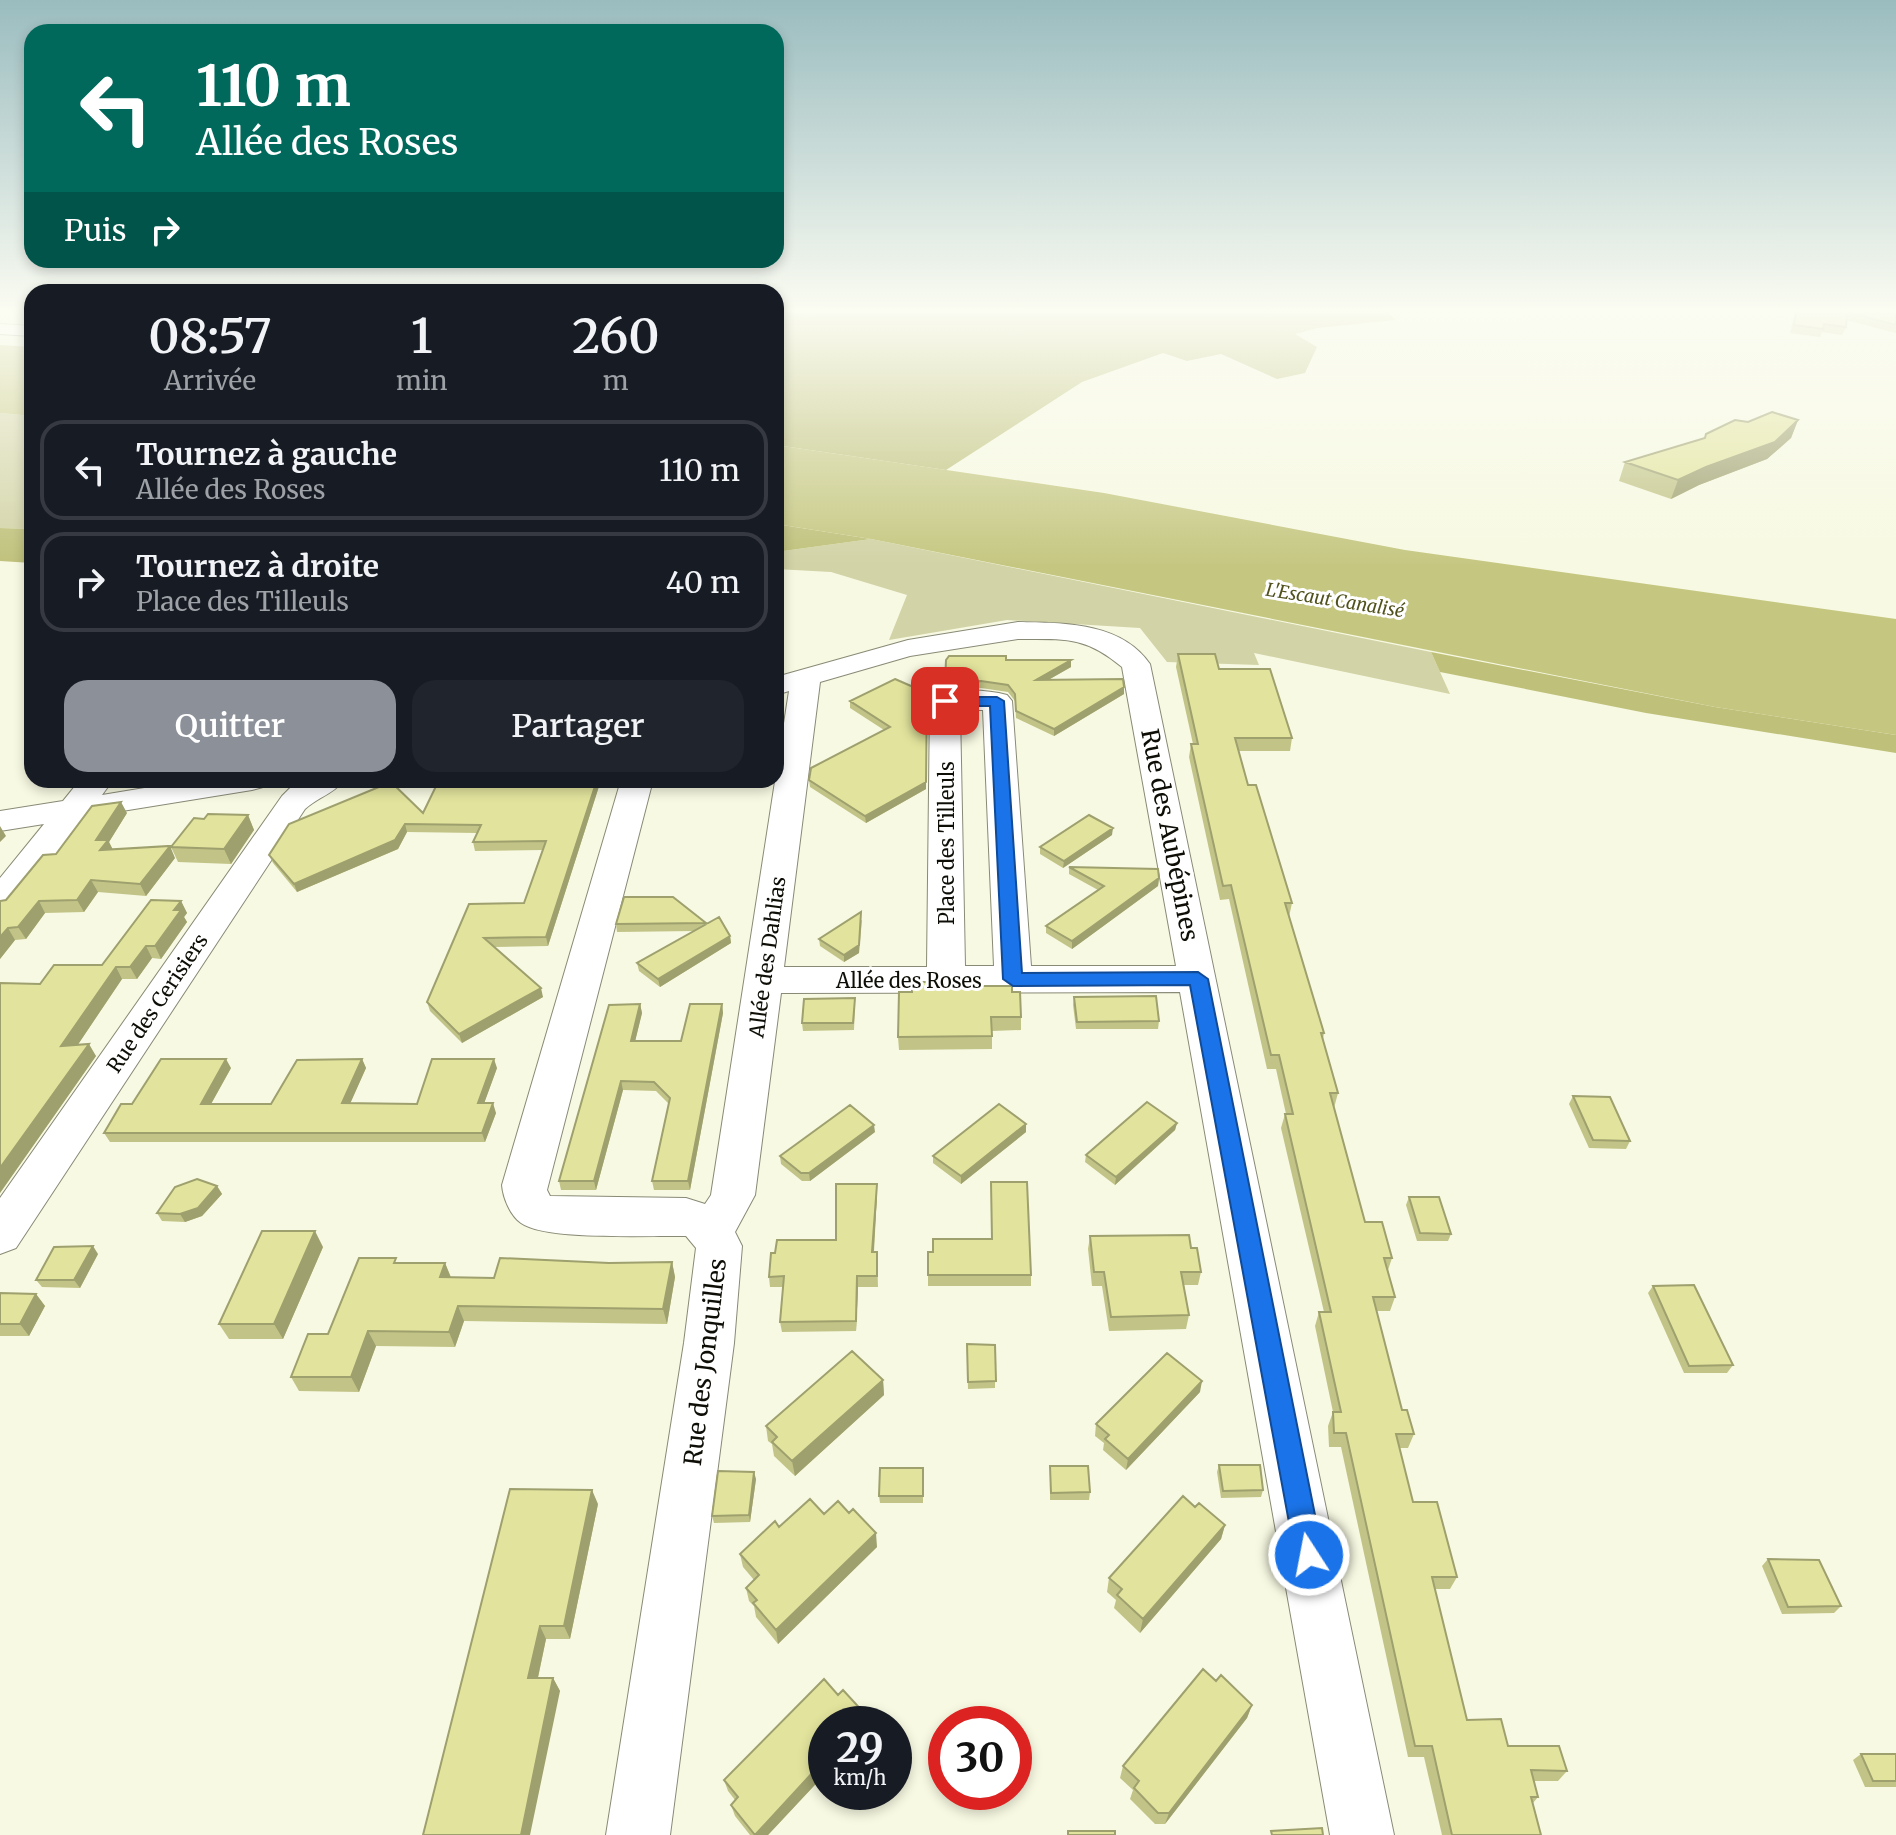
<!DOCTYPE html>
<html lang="fr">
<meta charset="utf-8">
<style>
body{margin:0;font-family:Merriweather,serif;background:#20242c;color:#f1f3f6;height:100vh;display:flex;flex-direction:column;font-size:30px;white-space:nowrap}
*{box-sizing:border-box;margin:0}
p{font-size:26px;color:#9ea1a6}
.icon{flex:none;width:44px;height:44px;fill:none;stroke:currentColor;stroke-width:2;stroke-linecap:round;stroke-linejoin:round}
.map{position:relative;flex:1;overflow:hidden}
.panel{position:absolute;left:24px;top:284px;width:760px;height:504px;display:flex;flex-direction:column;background:#171b24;border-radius:24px;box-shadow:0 4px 12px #0003}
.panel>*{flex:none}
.top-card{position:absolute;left:24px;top:24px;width:760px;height:244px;border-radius:24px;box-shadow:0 4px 12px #0003;background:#00695c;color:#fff;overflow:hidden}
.speed{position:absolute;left:808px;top:1706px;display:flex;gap:16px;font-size:40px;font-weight:700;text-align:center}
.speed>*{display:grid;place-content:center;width:104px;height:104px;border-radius:50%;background:#171b24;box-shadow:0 4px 12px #0003;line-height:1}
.speed small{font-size:20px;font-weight:400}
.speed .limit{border:12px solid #d22;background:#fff;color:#111}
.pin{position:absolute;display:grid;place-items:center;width:68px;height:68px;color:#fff;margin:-34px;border-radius:16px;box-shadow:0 4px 12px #0006}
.me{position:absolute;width:88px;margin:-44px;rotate:349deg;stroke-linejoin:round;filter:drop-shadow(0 0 6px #0008)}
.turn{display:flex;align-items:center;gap:28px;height:168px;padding:0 40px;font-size:36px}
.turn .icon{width:104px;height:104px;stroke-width:2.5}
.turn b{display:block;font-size:56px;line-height:68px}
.then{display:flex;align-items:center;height:76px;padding:0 40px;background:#0003;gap:16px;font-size:30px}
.eta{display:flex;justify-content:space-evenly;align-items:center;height:136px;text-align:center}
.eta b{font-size:48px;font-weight:600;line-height:56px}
.primary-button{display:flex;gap:16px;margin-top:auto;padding:16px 40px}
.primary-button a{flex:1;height:92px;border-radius:24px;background:#8c9099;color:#fff;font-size:32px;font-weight:600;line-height:92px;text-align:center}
.primary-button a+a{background:#20242c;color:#f1f3f6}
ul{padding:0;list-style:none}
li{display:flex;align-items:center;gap:24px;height:100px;margin:0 16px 12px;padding:0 24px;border:4px solid #363941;border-radius:24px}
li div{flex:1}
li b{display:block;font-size:30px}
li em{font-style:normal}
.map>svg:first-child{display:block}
</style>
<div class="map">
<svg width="1896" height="1835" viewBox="0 0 1896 1835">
<rect width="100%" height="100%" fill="#f7f9e2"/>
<path fill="#d2d3a6" d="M0,413L32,416V529L0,528Z
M871,539L1431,652L1450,694L1254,653L1259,665L1167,662L1140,628L1007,620L889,640L907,595L831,572L776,569V552Z"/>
<path fill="#bfc17b" d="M841,308H1383L1396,320L1317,328L1295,334L1317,347L1305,373L1277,379L1221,354L1187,361L1163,353L1082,382L946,470L776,445V309L805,314Z
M776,524L871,539L776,552Z
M0,528L32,529V563L0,561Z
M1431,652L1715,707L1896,735V753L1646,713L1440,672Z"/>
<path fill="#c5c781" d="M0,345L32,347V416L0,413Z
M776,445L1104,493L1405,550L1896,619V735L1715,707L871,539L776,524Z"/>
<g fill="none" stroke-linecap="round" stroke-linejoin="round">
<g stroke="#898a76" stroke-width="2">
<path id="street" d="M0,324L32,326V336L0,334Z
M1018,622C1064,623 1121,622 1150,664L1394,1835H1330L1180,992L781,993L755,1195L735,1232L742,1246L734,1343L670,1835H606L684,1343L696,1248L686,1236C651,1235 546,1241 521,1223C510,1215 503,1198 502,1185L621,780H653L547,1190L550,1196L686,1198L705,1204L711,1195L789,691L776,695V677L908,640ZM1018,639C1065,639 1085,636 1122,667L1176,966H1031L1012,701L1007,695C986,689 956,689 935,695L930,701L927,967H784L820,682L910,656ZM960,710H983L994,966H965Z
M80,780H113L102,795L193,780H268L263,787L252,790L85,817L13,909L0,912V878L44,824L0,831V811L63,801Z
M303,780H339L341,783C334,793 317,798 305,809L16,1248L0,1254V1198L282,796L295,783Z"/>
</g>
<use href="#street" fill="#fff" fill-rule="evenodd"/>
</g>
<path fill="#c2c487" d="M1796,308H1896V333L1846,320V327L1842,335L1822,332L1820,337L1790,333Z
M1798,420L1791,438L1767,459L1699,485L1671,499L1619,481L1625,462L1704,438L1706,434L1748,422Z
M1178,654L1219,669L1292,738L1290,751H1239L1248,785L1292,903L1289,917L1324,1033L1323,1039L1338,1093L1334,1108L1365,1222L1392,1258L1388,1270L1395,1297L1390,1311H1376L1402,1410L1414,1434L1408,1448H1400L1413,1502L1457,1577L1450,1589H1435L1467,1720L1508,1746L1567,1771L1558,1781H1534L1538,1797L1533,1803L1541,1835H1442L1424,1757H1408L1341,1447H1329L1328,1426L1333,1412L1315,1326L1319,1312H1324L1281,1128L1285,1114H1286L1276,1069H1267L1229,899L1220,900L1189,757L1191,744H1193L1176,667Z
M946,660H1071V667L1048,680L1124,687V694L1054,736L1016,718L1015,701L1008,692L981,688L945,690Z
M895,679L926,789L866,823L810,787L809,780L884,730L850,708V701Z
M601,780L548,946L494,947L543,997L462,1043L430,1011L427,1002L469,904L524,903L542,850L475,851L473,842L477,833L407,832L398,849L297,892L273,863L269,855L423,813Z
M127,813L109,842L113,850L175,858L146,896L98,892L84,912L45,913L26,939L15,940L0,959L6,900L56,854Z
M248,815L254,830L231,864L178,862L171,847L204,819Z
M1112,835L1063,868L1040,854V847Z
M1069,867L1159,878L1158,886L1072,949L1046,933V926L1098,890L1069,874Z
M181,901L187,913L184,917L187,922L161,959L152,958L137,979H122L78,1044L96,1056L0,1193V983L40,984L102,965Z
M862,920L859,953L844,962L820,946L819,939Z
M706,923V924L730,936L731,943L660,987L639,971L637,963L695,931L617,932L616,924Z
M981,986L1012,992L1021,1017V1030L992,1031V1049L899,1050L898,1037L912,992Z
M1074,997L1159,1021L1158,1029H1076L1073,1005Z
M640,1004L642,1013L635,1041H681L722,1004L723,1013L690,1190H654L652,1181L669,1104L656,1091L623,1090L596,1190H561L559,1181Z
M855,1006L854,1030L803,1031L802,1023Z
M362,1059L366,1068L350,1103L417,1104L497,1068L484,1103L496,1113L485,1142H110L104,1133L132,1104L231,1068L211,1104H271Z
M1573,1096L1630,1141L1626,1149L1589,1148L1569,1104Z
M1177,1123L1175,1130L1115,1185L1085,1162L1086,1155Z
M1026,1124V1132L961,1184L933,1163V1156Z
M875,1132L810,1181H802L781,1164L780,1156Z
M877,1184V1195L874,1252H877L878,1287H858L856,1331L782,1332L780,1322L783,1287H770L769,1277L836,1240Z
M217,1186L222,1194L202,1216L185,1222L162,1221L157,1213Z
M1409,1197L1451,1234L1448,1241H1417L1406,1205Z
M1090,1236L1191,1248L1201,1272L1198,1285H1184L1189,1315L1186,1329L1109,1331L1102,1286H1092L1088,1249Z
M991,1239L1031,1275V1286H928V1252Z
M323,1247L283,1339H229L219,1324Z
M98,1254L80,1288L42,1287L36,1280Z
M672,1262L675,1277L667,1324L464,1321L455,1347L376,1346L359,1392L299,1391L291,1377L328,1334L398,1263H445L451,1277L494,1278L609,1263Z
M1653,1286L1733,1365L1727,1373H1684L1648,1293Z
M0,1293L36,1294L45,1306L29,1336H0Z
M967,1344L995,1345V1388L968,1389Z
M883,1380L884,1395L795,1476L774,1456L772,1444L768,1441L766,1426Z
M1200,1392L1126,1470L1103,1450L1104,1443L1095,1436L1096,1424Z
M1219,1465L1263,1490L1261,1497L1221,1498L1217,1472Z
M1050,1466L1090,1492L1089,1500H1050Z
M923,1468V1503H880L879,1496Z
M756,1479L750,1522L714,1523L712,1516Z
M598,1504L570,1639H546L538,1678H553L560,1691L423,1835Z
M1195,1507L1225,1525L1221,1539L1140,1633L1114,1608L1116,1600L1107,1592L1109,1578Z
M824,1514L877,1547L778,1644L756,1617L754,1606L749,1601L746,1588L754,1580L743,1567L740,1554L779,1527Z
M1768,1559L1841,1606L1834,1613L1782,1614L1762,1566Z
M1216,1681L1252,1705L1247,1718L1165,1824H1155L1130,1799L1133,1790L1120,1778L1123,1766Z
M826,1724V1773L768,1835H750L735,1816L731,1805L735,1800L728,1791L724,1780Z
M1861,1754H1896V1787H1865L1853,1760Z"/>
<path fill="#9ea06e" d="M1798,420L1791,438L1767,459L1699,485L1671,499L1678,480Z
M1071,660V667L1036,687V680Z
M1124,687V694L1054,736V729Z
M927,700L926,789L866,823L865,816Z
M597,780H601L548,946L546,937Z
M121,802L127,813L109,842L114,852L107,862L96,840Z
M248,815L254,830L231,864L224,849Z
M405,824L407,832L398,849L297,892L294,884Z
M0,826L6,836L0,842Z
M1113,828L1112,835L1063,868L1064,861Z
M170,846L175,858L146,896L140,884Z
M1159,878L1158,886L1072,949V941Z
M91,880L98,892L84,912L77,900Z
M39,901L45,913L26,939L18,927Z
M181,901L187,913L184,917L187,922L161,959L155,946L174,910Z
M861,912L859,953L844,962V955Z
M8,928L15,940L0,959V937Z
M730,936L731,943L660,987L658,979Z
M146,946L152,958L137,979L130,967Z
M116,967L122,979L69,1058L61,1046Z
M541,988L543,997L462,1043L459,1034Z
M640,1004L642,1013L633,1050L631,1041Z
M722,1004L723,1013L690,1190L688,1181Z
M89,1044L96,1056L0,1193V1168Z
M226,1059L231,1068L206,1113L201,1104Z
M362,1059L366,1068L346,1113L342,1103Z
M494,1059L497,1068L481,1112L478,1103Z
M621,1081L623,1090L596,1190L594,1181Z
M493,1103L496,1113L485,1142L482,1133Z
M1177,1123L1175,1130L1115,1185L1116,1177Z
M1026,1124V1132L961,1184V1176Z
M874,1125L875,1132L810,1181L809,1173Z
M877,1184V1195L873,1263L872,1252Z
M217,1186L222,1194L202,1216L185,1222L180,1214Z
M315,1231L323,1247L283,1339L274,1324Z
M93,1246L98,1254L80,1288L74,1280Z
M672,1262L675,1277L667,1324L663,1309Z
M445,1263L451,1278L440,1277Z
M857,1276L858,1287L856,1331V1321Z
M36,1294L45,1306L29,1336L20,1324Z
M458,1306L464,1321L455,1347L449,1332Z
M368,1331L376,1346L359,1392L351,1377Z
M883,1380L884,1395L795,1476L792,1461Z
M1202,1381L1200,1392L1126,1470L1128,1459Z
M754,1472L756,1479L750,1522L749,1515Z
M592,1490L598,1504L570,1639L564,1626Z
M1225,1525L1221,1539L1140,1633L1143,1619Z
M876,1533L877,1547L778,1644L776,1630Z
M540,1626L546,1639L535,1691L528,1678Z
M553,1678L560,1691L530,1835H521Z
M1252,1705L1247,1718L1165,1824L1169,1813Z
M866,1715L867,1724H858Z
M826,1758V1773L768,1835H755Z"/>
<path fill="#e2e49d" stroke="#9ea06e" stroke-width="2" d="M1797,308H1896V325L1847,312L1846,327L1824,324L1823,329L1794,325Z
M1772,412L1798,420L1775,442L1706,467L1678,480L1625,462L1705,438L1706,434L1735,420L1748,422Z
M1178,654H1215L1219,669H1270L1292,738H1235L1248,785H1256L1292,903H1285L1324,1033H1321L1338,1093H1330L1365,1222H1382L1392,1258H1384L1395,1297H1373L1402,1410H1407L1414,1434H1396L1413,1502H1437L1457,1577H1432L1467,1720L1501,1719L1508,1746H1559L1567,1771L1531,1770L1538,1797H1531L1541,1835H1452L1432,1746H1415L1346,1433H1334L1333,1412H1341L1319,1312H1331L1285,1114H1293L1279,1055H1271L1231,885L1223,886L1191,744H1198Z
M949,656H1006V660H1071L1036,680L1123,679L1124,687L1054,729L1016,711L1015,694L1008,685L981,681L945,683L946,660Z
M895,679L927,693L926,782L865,816L809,780L811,768L890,727L850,701Z
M439,780H597L546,937L484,938L541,988L459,1034L427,1002L469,904L524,903L546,841L473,842L481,825L405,824L395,840L294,884L269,855L289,824L391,782L423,813Z
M121,802L96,840H108L100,850L170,846L140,884L91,880L77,900L39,901L18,927L8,928L0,937V901L6,900L43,855L56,854L92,806Z
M208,814L248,815L224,849L171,847L194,818L204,819Z
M1089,815L1113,828L1064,861L1040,847Z
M1069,867L1158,869L1159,878L1072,941L1046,926L1104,886Z
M624,897H673L706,923L616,924Z
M151,900L181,901L174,910H181L155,946H146L130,967H116L61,1046L89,1044L0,1168V983L40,984L54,965H102Z
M861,912L859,945L844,955L819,939Z
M719,917L730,936L658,979L637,963Z
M912,982H981V986H1012V992H1020L1021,1017H991L992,1036L898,1037L899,992H912Z
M1156,996L1159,1021L1077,1022L1074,997Z
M855,998L853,1023H802L804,999Z
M640,1004L631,1041H681L690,1004H722L688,1181H652L670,1098L654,1082L621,1081L594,1181H559L609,1005Z
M161,1059H226L201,1104H271L297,1060L362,1059L342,1103L417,1104L432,1059H494L478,1103H493L482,1133H104L121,1104H132Z
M1573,1096L1610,1097L1630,1141L1593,1140Z
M1147,1102L1177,1123L1116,1177L1086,1155Z
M999,1104L1026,1124L961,1176L933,1156Z
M850,1105L874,1125L809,1173H801L780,1156Z
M197,1179L217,1186L198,1208L180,1214L157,1213L175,1187Z
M991,1182H1027L1031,1275H928V1252H933V1239H992Z
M836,1184H877L872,1252H877V1276H857L856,1321L780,1322L784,1276L769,1277L771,1253H775L777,1240H836Z
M1409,1197H1439L1451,1234L1420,1233Z
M262,1231H315L274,1324H219Z
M1189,1235L1191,1248H1197L1201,1272H1181L1189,1315L1111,1317L1104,1272H1094L1090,1236Z
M93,1246L74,1280H36L54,1247Z
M359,1258H396L394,1263H445L440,1277L494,1278L500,1258L609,1263L672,1262L663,1309L458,1306L449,1332L368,1331L351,1377H291L308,1334H328Z
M1694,1285L1733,1365L1689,1366L1653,1286Z
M0,1293L36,1294L20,1324H0Z
M967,1344L995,1345L996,1381L968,1382Z
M852,1351L883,1380L792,1461L772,1442L777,1437L766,1426Z
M1167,1353L1202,1381L1128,1459L1105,1439L1109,1435L1096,1424Z
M1219,1465H1260L1263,1490L1223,1491Z
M1050,1466H1088L1090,1492L1051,1493Z
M880,1468H923V1496H879Z
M718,1471L754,1472L749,1515L712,1516Z
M510,1489L592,1490L564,1626H540L528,1678H553L521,1835H423Z
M1183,1496L1195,1507L1199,1503L1225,1525L1143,1619L1117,1595L1122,1589L1109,1578Z
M810,1499L824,1514L838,1501L849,1513L853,1509L876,1533L776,1630L753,1603L757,1600L746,1588L759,1575L740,1554L775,1521L779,1527Z
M1768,1559L1819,1560L1841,1606L1788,1607Z
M1203,1669L1216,1681L1221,1675L1252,1705L1169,1813H1158L1134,1788L1139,1781L1123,1766Z
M824,1679L838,1695L843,1690L866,1715L858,1724H826V1758L755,1835L731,1805L738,1797L724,1780Z
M1861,1754H1896V1781H1873Z
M1322,1828L1323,1835H1272L1271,1831Z
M1068,1831H1115V1835H1068Z"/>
<linearGradient id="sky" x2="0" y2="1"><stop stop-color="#9abcbf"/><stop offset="0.55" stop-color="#fbfcf2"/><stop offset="1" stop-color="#fbfcf2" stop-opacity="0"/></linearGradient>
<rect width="1896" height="565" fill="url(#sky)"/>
<path fill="#1a73e8" stroke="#114b97" stroke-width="2" d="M997,697L1004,701L1022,973L1198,972L1208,979L1323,1555L1319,1565L1309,1569L1299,1565L1295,1555L1190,985L1013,986L1003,979L990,706H945L938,701L945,697Z"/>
<g text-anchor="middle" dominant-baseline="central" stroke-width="6" stroke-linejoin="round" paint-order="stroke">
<g font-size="18" font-style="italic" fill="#51511d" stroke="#fff">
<text transform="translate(1335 600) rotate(9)">L'Escaut Canalisé</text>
</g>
<g font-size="20" fill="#0e0e07" stroke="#fff">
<text transform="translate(946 843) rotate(-90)">Place des Tilleuls</text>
<text transform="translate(767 957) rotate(-82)">Allée des Dahlias</text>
<text x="909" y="980">Allée des Roses</text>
<text transform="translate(157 1003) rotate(-56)">Rue des Cerisiers</text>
</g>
<g font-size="24" fill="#0e0e07" stroke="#fff">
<text transform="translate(1170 835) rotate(79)">Rue des Aubépines</text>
<text transform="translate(705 1362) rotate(-83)">Rue des Jonquilles</text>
</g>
</g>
</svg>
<div class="speed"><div>29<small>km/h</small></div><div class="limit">30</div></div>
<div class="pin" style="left:945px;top:701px;background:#d93025"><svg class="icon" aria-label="arrive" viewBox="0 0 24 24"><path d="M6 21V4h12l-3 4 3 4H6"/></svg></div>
<svg class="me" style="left:1309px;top:1555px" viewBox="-20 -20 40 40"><circle r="17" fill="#1a73e8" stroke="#fff" stroke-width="3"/><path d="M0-11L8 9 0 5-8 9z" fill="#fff"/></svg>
<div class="top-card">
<div class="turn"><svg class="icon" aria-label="left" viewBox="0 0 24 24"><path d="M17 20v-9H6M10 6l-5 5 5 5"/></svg><div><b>110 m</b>Allée des Roses</div></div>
<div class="then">Puis<svg class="icon" aria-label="right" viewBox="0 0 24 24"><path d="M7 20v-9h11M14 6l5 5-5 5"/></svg></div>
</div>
<section class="panel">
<div class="eta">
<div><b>08:57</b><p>Arrivée</p></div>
<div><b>1</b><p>min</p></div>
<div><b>260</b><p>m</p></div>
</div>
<ul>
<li><svg class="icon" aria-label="left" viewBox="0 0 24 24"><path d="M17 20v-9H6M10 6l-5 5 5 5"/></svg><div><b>Tournez à gauche</b><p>Allée des Roses</p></div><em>110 m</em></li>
<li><svg class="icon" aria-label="right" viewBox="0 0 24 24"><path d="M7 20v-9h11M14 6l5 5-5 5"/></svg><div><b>Tournez à droite</b><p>Place des Tilleuls</p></div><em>40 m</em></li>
</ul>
<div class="primary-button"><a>Quitter</a><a>Partager</a></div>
</section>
</div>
